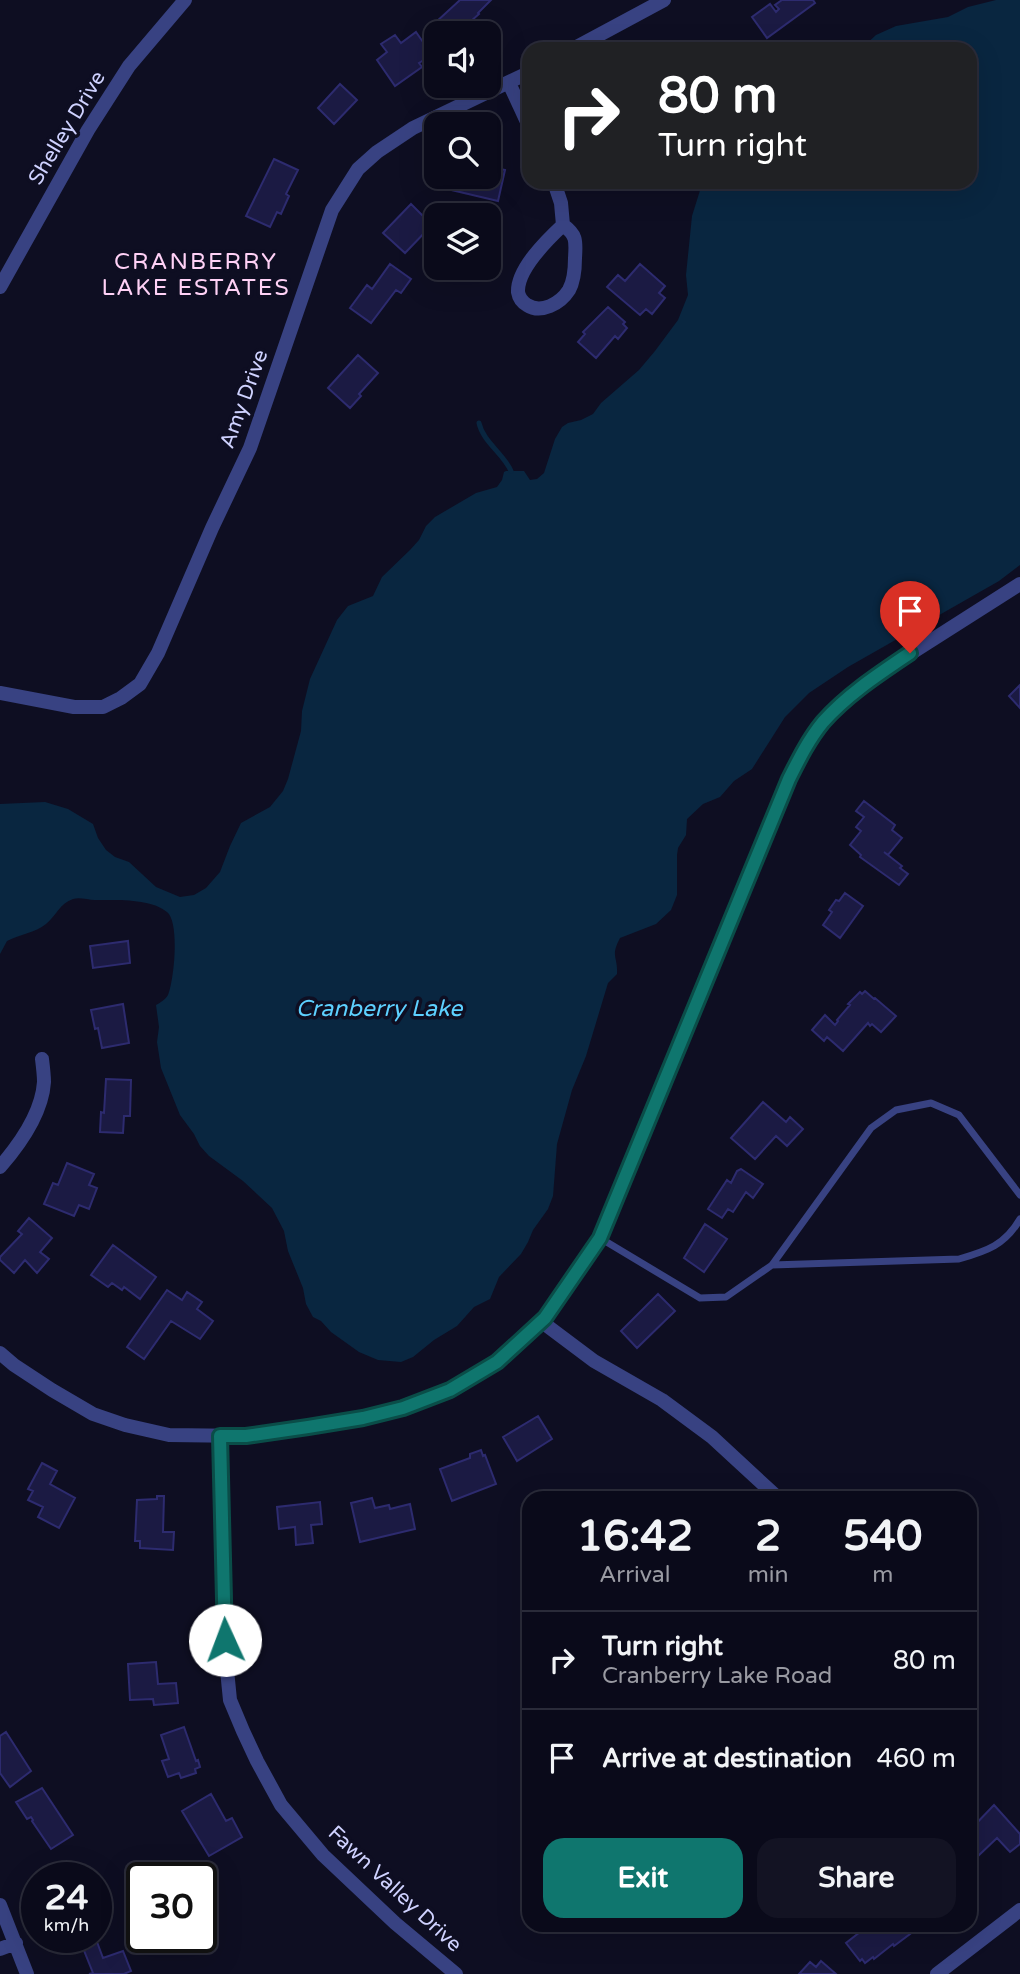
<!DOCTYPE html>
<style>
body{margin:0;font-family:"Varela Round",sans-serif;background:#131323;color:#f1f3f6;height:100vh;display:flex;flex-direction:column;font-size:26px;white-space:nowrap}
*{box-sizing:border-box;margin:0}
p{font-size:23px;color:#999aa2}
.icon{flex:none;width:38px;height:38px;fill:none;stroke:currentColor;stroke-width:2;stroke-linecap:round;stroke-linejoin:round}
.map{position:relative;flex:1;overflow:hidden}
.details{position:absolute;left:522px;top:1491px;width:455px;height:441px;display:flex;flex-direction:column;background:#0a0a1a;border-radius:21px;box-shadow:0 7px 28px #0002,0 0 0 2px #2a2b39}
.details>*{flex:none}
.guide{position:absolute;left:522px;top:42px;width:455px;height:147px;border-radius:21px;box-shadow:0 7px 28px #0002,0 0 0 2px #2a2b39;background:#202124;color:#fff;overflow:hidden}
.controls{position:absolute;left:424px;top:21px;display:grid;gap:14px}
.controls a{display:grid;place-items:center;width:77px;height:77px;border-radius:14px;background:#0a0a1a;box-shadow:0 7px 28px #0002,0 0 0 2px #2a2b39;font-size:35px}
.speed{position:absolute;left:21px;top:1862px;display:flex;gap:14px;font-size:35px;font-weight:700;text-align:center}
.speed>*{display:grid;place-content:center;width:91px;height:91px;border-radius:50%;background:#0a0a1a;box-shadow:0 7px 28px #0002,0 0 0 2px #2a2b39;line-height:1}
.speed small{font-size:18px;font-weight:400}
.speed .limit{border:4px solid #111;border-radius:10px;background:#fff;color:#111}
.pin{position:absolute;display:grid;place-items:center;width:60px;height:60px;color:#fff;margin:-72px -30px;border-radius:50% 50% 50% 0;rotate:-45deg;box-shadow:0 0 7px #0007}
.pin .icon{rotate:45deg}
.me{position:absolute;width:77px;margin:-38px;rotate:358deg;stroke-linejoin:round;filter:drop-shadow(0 0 5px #0008)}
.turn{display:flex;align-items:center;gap:24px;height:147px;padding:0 21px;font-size:32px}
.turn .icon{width:91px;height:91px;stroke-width:2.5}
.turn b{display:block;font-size:49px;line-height:60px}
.eta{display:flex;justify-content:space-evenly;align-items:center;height:119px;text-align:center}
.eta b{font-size:42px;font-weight:700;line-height:49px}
.button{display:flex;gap:14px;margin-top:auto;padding:14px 21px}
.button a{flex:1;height:80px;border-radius:21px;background:#0f766e;color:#fff;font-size:28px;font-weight:700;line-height:80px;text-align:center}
.button a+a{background:#131323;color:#f1f3f6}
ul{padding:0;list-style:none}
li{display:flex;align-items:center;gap:21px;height:98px;padding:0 21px;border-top:2px solid #2a2b39}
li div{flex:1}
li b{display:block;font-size:26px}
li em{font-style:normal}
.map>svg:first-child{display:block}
</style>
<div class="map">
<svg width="1020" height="1974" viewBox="0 0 1020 1974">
<rect width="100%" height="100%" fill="#0e0e22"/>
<path fill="#092640" d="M996,0H1020V565L999,581L848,667L809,693L785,717L752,769L734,781L720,797L703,804L687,819L686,835L678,848L677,855V895L671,910L656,924L620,938C610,957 618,956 617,974L608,983L586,1056L572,1090L557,1144L553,1196L548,1209L533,1230L528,1242L521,1254L499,1277L490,1299L474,1307L457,1326L434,1340L413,1357L401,1362L378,1360L359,1352L331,1332L321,1321L313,1317L306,1304L303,1288L288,1251L284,1231L272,1208L243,1181L209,1156L200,1146L194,1134L180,1115L161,1068L157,1042L159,1027L156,1005C161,1002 165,1000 168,995C174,981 180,922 167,912C151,898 114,900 95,900C88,900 80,897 73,899C60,903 56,916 46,924C35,933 20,934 7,941L0,954V804L45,802L68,809L93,824L98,838L106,850L115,857L129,862L156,887L180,897L194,895L206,888L220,872L230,846L241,823L270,807L283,791L288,779L301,731L302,711L310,679L337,620L348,606L373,596L382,577L410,550L419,540L426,526L435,517L476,493L497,487L502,480L504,472L506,471H524L530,480L537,479L544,473L555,439L562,427L568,423L581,420L593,414L601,403L639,370L655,351L678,320L688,295L686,275L692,216L702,184L704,182H970V49H861L876,35L896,26L948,17L968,7Z"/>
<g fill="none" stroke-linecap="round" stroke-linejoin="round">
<path stroke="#092640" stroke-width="5" d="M479,423C483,442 504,454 511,471"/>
</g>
<path fill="#1b1a43" stroke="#2d2b6f" stroke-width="2" d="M460,0H491L478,13L479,14L471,21L473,23L461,33H446L436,22Z
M782,0H813L815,3L767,38L752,17L770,4L776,12L779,9L775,5Z
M416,32L432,55L419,63L422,67L395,86L377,60L387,52L381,44L395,35L401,43Z
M340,84L357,100L334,124L318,108Z
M274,159L298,170L286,194L289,196L281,214L277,212L270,227L246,216Z
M488,166L505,170L498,201L447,189L450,177H488Z
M411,204L432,225L405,253L383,233Z
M390,264L411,279L401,293L396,290L371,323L350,308L367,285L372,289Z
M640,264L665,286L659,293L665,298L652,314L646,309L640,315L607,287L618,275L625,281Z
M608,307L625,322L623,324L627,328L618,339L615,336L596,358L578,342L585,334L583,332Z
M358,355L378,373L359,394L361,396L350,408L328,388Z
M1020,685V708L1009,696Z
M864,801L895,825L892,830L902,838L888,855L884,852L902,866L900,868L908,874L899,885L860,857L861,855L850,845L861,831L856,827L864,817L856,811Z
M845,893L863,906L840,938L823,925L832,912L829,910L836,900L839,901Z
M128,941L130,963L93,968L90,946Z
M865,991L874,999L875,998L896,1016L881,1032L872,1024L870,1026L868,1023L843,1051L827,1037L824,1041L812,1030L825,1015L835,1025L838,1021L837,1020L850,1005L848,1004L860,992L862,994Z
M123,1004L129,1043L102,1048L98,1028L95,1029L91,1010Z
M106,1079L131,1080L130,1116H124L123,1133L100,1132L101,1112L104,1113Z
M763,1102L786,1122L790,1117L803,1129L787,1146L776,1136L755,1159L731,1138Z
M67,1163L94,1174L89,1185L97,1188L89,1209L79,1205L74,1216L44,1204L53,1183L58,1185Z
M741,1169L763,1184L753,1198L746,1192L733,1212L728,1209L722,1218L708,1209L727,1180L731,1183L737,1171Z
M29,1218L52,1238L40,1252L49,1259L37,1273L25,1260L14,1273L0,1260V1257L22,1234L18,1231Z
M705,1224L727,1239L704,1272L684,1258Z
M113,1245L156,1277L140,1299L124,1287L122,1290L112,1283L108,1287L91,1275Z
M167,1290L182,1300L187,1292L202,1302L197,1309L213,1321L200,1339L171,1321L144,1359L127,1347Z
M658,1294L675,1311L637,1348L621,1331Z
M538,1416L552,1439L517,1461L503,1437Z
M481,1450L483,1456L485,1455L496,1484L452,1501L440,1469L470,1458V1454Z
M42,1463L57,1471L50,1484L75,1498L59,1528L38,1517L43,1507L28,1500L33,1491L28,1489Z
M157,1496H164L163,1532H174L173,1550L140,1548V1541H135L137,1500L157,1499Z
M372,1498L375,1508L389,1505L390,1509L410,1504L415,1529L360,1542L351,1503Z
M320,1502L322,1524L311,1525L313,1543L296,1545L295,1527L279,1529L277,1507Z
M156,1662L158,1684L176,1683L178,1703L154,1705L153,1699L130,1700L128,1664Z
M184,1727L196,1761L198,1760L200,1767L195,1769L196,1773L181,1778L179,1773L168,1777L162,1761L169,1759L161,1735Z
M6,1732L31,1771L10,1787L0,1773V1736Z
M42,1788L73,1835L51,1849L32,1821L33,1820L31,1817L27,1819L16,1802Z
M211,1794L226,1821L232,1818L242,1837L209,1856L182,1811Z
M994,1805L1020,1834V1844L1010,1852L997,1838L977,1857L970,1849V1830Z
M869,1925H903L910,1934L894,1946L893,1944L874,1959L873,1957L865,1963L862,1959L860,1961L846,1943Z
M97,1942L103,1958L123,1951L131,1971L124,1974H89L93,1973L83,1948Z
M821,1961L836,1974H799L810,1962L816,1967Z"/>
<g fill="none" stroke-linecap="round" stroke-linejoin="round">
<path stroke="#384282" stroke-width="7" d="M600,1238L700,1298L726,1297L772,1265L871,1128L896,1110L931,1103L959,1115L1020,1195
M772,1265L959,1259C987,1251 1005,1245 1020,1219"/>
<path stroke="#384282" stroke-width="14" d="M573,49L664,0
M509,83L528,124
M554,182L561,203L563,225
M563,225C577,235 576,241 575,258C575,268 574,281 569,290C560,304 541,314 527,305C522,302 519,298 518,292C517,269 547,240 563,225Z
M0,287L88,130L129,66L185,0
M0,693L74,707H103L121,698L140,684L158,653L212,528L250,448L332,210L358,169L377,152L413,128L528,73
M0,1167C20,1144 42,1113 44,1082C44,1075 43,1067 42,1059
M542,1322L594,1361L662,1400L712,1437L778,1498
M0,1353L14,1365L52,1390L93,1414L125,1425L169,1435L246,1436L363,1418L403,1408L450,1390L497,1362L545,1318L600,1238L789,779L805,747L822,723L842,701L869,681L910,654L1020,584
M220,1436L226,1660L230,1700L243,1731L257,1761L281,1805L323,1855L395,1923L456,1974
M0,1905L27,1974
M0,1949L16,1943
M937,1974L1020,1910"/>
</g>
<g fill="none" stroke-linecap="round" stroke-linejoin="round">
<g stroke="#0a4d48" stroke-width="18">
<path id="route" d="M225,1640L220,1436H246L308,1427L363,1418L403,1408L450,1390L497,1362L545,1318L600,1238L789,779C799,759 809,739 823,722C848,694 879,674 910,653"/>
</g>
<use href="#route" stroke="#0f766e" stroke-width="12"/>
</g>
<g text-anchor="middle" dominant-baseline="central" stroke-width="7" stroke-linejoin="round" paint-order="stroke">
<g font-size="21" fill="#cfd2ff" stroke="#0e0e22">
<text transform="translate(67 128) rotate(-59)">Shelley Drive</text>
<text transform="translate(244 399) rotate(-70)">Amy Drive</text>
<text transform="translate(395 1889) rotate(43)">Fawn Valley Drive</text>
</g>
<g font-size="23" letter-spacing="2" fill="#ffd1f6" stroke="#0e0e22">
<text x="196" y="262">CRANBERRY<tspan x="196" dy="26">LAKE ESTATES</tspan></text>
</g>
<g font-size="23" font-style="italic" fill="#5dd0ff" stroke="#0e0e22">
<text x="379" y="1009">Cranberry Lake</text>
</g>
</g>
</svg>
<div class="controls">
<a><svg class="icon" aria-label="sound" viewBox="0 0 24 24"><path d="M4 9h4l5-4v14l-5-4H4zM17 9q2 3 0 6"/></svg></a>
<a><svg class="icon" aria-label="search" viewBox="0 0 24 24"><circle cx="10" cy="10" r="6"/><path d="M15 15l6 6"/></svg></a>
<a><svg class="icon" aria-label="layers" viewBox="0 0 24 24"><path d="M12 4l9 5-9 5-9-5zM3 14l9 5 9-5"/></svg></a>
</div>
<div class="speed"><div>24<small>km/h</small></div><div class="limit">30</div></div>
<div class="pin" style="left:910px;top:653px;background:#d93025"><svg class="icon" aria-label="arrive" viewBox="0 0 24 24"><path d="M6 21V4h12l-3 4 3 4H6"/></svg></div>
<svg class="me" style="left:225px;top:1640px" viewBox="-20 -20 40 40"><circle r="19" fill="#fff"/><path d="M0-13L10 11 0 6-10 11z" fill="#0f766e"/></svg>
<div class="guide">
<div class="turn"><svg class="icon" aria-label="right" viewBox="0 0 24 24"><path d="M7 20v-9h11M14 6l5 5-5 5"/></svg><div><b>80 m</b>Turn right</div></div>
</div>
<section class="details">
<div class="eta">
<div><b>16:42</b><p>Arrival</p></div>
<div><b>2</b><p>min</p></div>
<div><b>540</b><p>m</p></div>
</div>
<ul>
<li><svg class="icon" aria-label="right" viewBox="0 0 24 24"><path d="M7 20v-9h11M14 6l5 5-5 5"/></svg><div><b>Turn right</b><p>Cranberry Lake Road</p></div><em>80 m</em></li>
<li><svg class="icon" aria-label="arrive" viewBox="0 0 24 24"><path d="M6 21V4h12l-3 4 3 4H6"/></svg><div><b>Arrive at destination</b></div><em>460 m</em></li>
</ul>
<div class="button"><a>Exit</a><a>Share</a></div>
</section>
</div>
